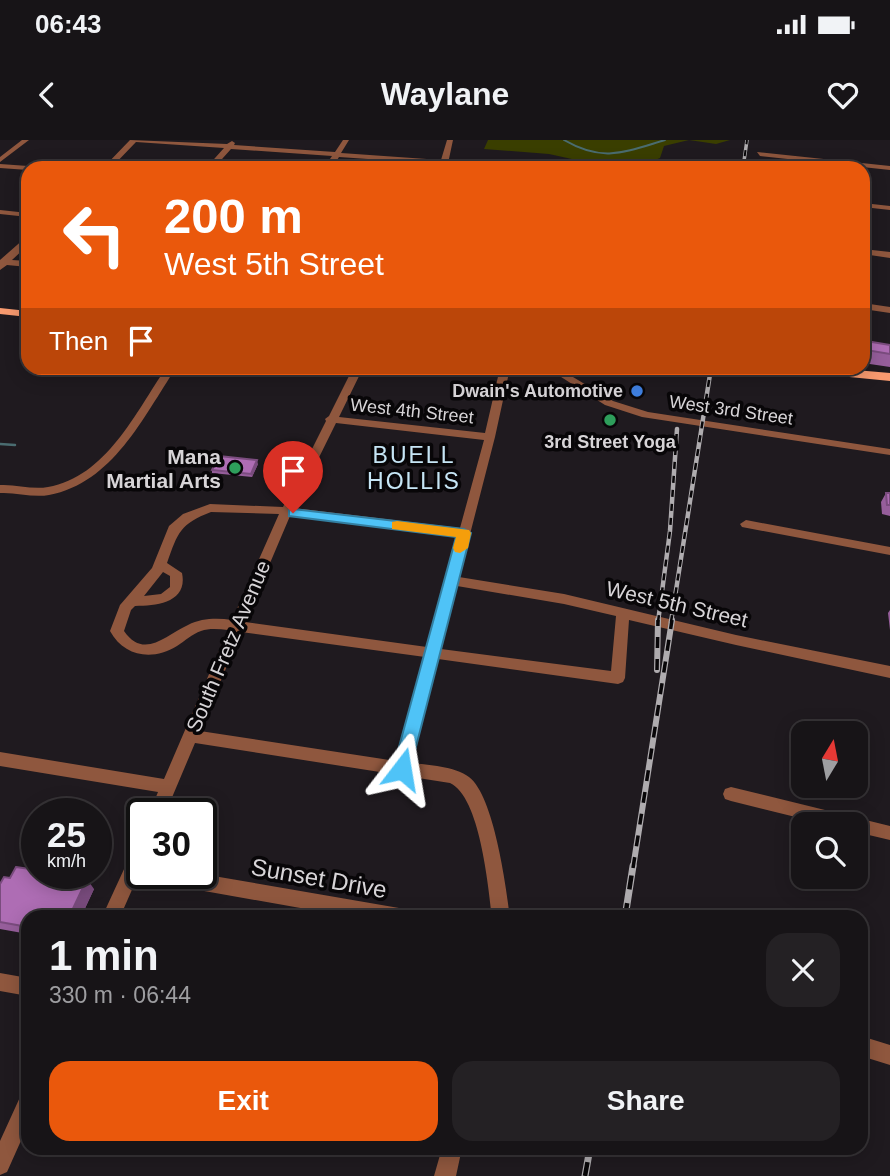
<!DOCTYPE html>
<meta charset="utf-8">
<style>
body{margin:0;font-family:Helvetica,sans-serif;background:#242124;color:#f1f3f6;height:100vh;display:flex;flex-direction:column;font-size:26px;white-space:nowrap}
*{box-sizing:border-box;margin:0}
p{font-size:23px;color:#9e9ea1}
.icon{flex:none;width:38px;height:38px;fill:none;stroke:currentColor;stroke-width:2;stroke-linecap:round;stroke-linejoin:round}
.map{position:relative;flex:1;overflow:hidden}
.sheet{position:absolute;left:21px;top:770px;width:847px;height:245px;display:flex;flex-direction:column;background:#171417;border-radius:21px;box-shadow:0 4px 18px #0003,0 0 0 2px #363336}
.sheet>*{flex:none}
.hud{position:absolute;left:21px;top:21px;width:849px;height:214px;border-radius:21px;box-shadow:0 4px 18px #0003,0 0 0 2px #363336;background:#ea580c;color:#fff;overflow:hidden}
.needle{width:46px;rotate:10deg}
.controls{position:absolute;left:791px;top:581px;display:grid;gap:14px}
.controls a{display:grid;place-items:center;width:77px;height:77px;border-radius:14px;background:#171417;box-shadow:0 4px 18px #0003,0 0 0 2px #363336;font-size:35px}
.speed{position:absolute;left:21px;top:658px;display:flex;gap:14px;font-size:35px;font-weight:700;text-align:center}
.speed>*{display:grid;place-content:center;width:91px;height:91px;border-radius:50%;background:#171417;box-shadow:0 4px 18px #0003,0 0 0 2px #363336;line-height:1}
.speed small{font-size:18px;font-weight:400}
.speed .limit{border:4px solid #111;border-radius:10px;background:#fff;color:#111}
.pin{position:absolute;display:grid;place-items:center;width:60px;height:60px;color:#fff;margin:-72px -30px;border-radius:50% 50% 50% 0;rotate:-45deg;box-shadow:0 0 7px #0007}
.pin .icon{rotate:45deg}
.me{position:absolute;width:77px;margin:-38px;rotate:14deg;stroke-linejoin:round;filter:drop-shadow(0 0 5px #0008)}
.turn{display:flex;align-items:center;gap:24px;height:147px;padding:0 28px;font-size:32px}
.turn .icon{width:91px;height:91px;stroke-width:2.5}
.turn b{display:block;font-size:49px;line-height:60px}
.then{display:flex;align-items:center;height:66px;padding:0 28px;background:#0003;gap:14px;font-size:26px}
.round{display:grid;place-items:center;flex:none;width:74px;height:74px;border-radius:21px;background:#242124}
.headline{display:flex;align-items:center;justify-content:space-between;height:119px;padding:0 28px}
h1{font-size:42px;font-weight:700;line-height:52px}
.primary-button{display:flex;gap:14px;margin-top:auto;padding:14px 28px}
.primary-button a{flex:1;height:80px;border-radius:21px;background:#ea580c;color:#fff;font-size:28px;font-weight:700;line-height:80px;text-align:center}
.primary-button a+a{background:#242124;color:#f1f3f6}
.status{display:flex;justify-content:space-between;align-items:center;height:49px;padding:0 35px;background:#171417;direction:ltr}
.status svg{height:19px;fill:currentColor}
header{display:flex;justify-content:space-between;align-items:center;height:91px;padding:0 28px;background:#171417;font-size:32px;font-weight:700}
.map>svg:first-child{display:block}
</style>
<div class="status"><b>06:43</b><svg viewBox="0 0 49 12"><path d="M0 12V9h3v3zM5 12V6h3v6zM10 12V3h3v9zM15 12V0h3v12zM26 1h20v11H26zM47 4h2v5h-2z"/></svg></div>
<header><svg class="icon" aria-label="back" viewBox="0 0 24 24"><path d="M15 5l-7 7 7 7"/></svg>Waylane<svg class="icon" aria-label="heart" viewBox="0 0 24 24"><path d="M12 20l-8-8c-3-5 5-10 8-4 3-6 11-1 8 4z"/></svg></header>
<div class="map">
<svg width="890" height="1036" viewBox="0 0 890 1036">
<rect width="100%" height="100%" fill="#1f1a1f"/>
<path fill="#3a3e00" d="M488,0H730L716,4L689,0L664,6L660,18L636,28H589L590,23L549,14L484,9Z"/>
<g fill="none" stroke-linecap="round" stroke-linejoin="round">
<path stroke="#4a6c70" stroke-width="2" d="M564,0C603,23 625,12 665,0"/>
<path stroke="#4a6c70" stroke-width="2.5" d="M0,304L15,305"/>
<path fill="#8f573e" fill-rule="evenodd" d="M22,0H29L0,22V17Z
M130,0L227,4L232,1L235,3L234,5L335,12L343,0H349L341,13L441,20L447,0H453L447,28H439L440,24L339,17L332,28H324L332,16L231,9L214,28H206L224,8L136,2L111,28H103Z
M757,12L890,26V30L760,16Z
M0,24L28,26L32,28H28V30L0,28Z
M863,63L890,66V70L863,67Z
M0,70L28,73V77L0,74Z
M25,98H28V105L12,120L28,121V127L7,125L0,130V120Z
M863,109L890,112V118L863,114Z
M863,163L890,167V173L863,169Z
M166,228H176C143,277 113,343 49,355C33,358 16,352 0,353V345C16,344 32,350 48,347C106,337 136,272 166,228Z
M353,228H363L339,277L485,293L500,228H510L495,297L459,437L564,454L736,495L890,526V538L736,505L629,480L625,538L623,542L618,544L438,519L411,623C429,625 454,626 469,637C494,656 506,746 510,777H492C488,745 480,657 450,643L195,603L165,674H149L158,652L0,626V612L164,639L228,490C219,489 209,488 201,491C192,494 185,501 177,506C153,521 124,517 110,491L120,465L152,428L169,386L183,374L210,364L283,367L326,281L325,279L329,276ZM336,283L484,300L460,388L294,368ZM211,372L279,374L232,480C217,478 202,478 188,485C166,495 144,520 124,491L131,470L135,466C158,466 188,462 182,433L167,423C178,392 180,384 211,372ZM290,376L457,396L427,507L245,482ZM163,432L170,436V447L161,454L144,456ZM457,446L564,464L616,476L611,531L441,509ZM241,492L425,517L396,621L200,591Z
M547,228H558L613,261L648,272L890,309V315L642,277L605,265Z
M746,380L890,407V415L742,387L740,384Z
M731,647L890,686V700L856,692V684H824L731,661L725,659L723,654L725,649Z
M142,700V727L120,777H102L136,703Z
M142,728V733H196L399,768L405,771L408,777H351L148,741L142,739L140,733Z
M0,833L28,838V856L0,851Z
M861,896L890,905V925L861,916Z
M28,952V985L7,1032L0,1035V1001L21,955Z
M442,1008H462L456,1036H434Z"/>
<path fill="#f89a6f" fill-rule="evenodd" d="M0,168L28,171V177L0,174Z
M793,228H832L890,233V241L799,232Z"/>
<g stroke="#afacaf" stroke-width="3.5">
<path id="rail-far3" d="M743,28L747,0"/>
</g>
<g stroke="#afacaf" stroke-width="4.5">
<path id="rail-far2" d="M658,482L670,391L677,289
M671,482L711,228"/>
</g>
<g stroke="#afacaf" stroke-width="6">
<path id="rail-far1" d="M657,530L658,480
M633,728L672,480"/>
</g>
<g stroke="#afacaf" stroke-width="7">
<path id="rail" d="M625,777L633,726
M585,1036L590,1008"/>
</g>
<use href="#rail-far3" stroke="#080608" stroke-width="2" stroke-dasharray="6" stroke-linecap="butt"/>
<use href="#rail-far2" stroke="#080608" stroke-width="2.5" stroke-dasharray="7" stroke-linecap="butt"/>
<use href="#rail-far1" stroke="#080608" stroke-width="3.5" stroke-dasharray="11" stroke-linecap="butt"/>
<use href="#rail" stroke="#080608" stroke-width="4.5" stroke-dasharray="14" stroke-linecap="butt"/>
</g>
<path fill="#965e9b" d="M866,201L890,205V227L863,223V209Z
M258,324L252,337L212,333V330Z
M886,353H890V376L882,374L881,362Z
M890,470V490L888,473Z
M0,744L94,749L81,777H28V794L0,789Z"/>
<path fill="#7a4c7e" d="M257,320L258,324L252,337L251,334Z
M87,739L94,749L81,777H69Z"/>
<path fill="#ae6db4" stroke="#7a4c7e" stroke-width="2" d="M866,201L890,205V214L866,210Z
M219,316L257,320L251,334L212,330Z
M886,353H890V365H887Z
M16,727L37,730V733H52L87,739L69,777H28V787L0,782V744L4,737L10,738Z"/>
<path fill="#4fc3f7" stroke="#337fa1" stroke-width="2" d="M293,369L464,389L471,393L409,634L402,636L396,634L393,629L456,397L289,376V370Z"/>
<path fill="#f59e0b" d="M397,381L469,390L471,393L468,408L460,413L455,412L453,408L456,397L392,389V382Z"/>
<circle fill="#3f7fe0" stroke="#080608" stroke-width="2.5" cx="637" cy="251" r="7"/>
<g fill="#2e9e5b" stroke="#080608" stroke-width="2.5">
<circle cx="610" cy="280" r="7"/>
<circle cx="235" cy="328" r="7"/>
</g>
<g text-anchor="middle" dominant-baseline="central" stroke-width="7" stroke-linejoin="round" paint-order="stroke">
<g font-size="18" font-weight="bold" fill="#d7d4d7" stroke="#080608" text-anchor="end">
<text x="623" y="251">Dwain's Automotive</text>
<text x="610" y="302" text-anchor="middle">3rd Street Yoga</text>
</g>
<g font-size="18" fill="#d7d4d7" stroke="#080608">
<text transform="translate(731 270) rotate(8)">West 3rd Street</text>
<text transform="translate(412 271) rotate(6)">West 4th Street</text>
</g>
<g font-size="21" font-weight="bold" fill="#d7d4d7" stroke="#080608" text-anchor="end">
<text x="221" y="316">Mana<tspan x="221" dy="24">Martial Arts</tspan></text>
</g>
<g font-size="21" fill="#d7d4d7" stroke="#080608">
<text transform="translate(677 464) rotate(13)">West 5th Street</text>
<text transform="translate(228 506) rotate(-67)">South Fretz Avenue</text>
</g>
<g font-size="23" letter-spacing="2" fill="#c6e5f5" stroke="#080608">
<text x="414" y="315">BUELL<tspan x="414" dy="26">HOLLIS</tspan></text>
</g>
<g font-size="24" fill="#d7d4d7" stroke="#080608">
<text transform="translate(319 738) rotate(10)">Sunset Drive</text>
</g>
</g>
</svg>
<div class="controls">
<a><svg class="needle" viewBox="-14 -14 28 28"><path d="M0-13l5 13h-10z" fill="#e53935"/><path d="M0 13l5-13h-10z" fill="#9e9ea1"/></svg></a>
<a><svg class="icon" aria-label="search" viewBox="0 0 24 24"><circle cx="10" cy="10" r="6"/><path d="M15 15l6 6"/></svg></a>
</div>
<div class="speed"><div>25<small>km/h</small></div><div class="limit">30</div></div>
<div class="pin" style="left:293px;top:373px;background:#d93025"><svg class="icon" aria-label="arrive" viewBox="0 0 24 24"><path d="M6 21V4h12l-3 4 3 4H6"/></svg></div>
<svg class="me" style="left:402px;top:629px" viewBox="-20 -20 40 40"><path d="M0-17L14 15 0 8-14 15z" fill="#4fc3f7" stroke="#fff" stroke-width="4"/></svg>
<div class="hud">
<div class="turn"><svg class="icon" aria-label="left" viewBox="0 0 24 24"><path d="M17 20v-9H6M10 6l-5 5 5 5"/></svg><div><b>200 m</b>West 5th Street</div></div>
<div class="then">Then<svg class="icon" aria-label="arrive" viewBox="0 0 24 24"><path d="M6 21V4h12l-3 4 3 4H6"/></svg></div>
</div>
<section class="sheet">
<div class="headline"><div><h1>1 min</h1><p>330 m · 06:44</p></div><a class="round"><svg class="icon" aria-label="close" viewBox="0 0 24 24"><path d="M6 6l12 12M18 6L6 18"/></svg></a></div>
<div class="primary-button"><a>Exit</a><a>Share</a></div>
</section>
</div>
